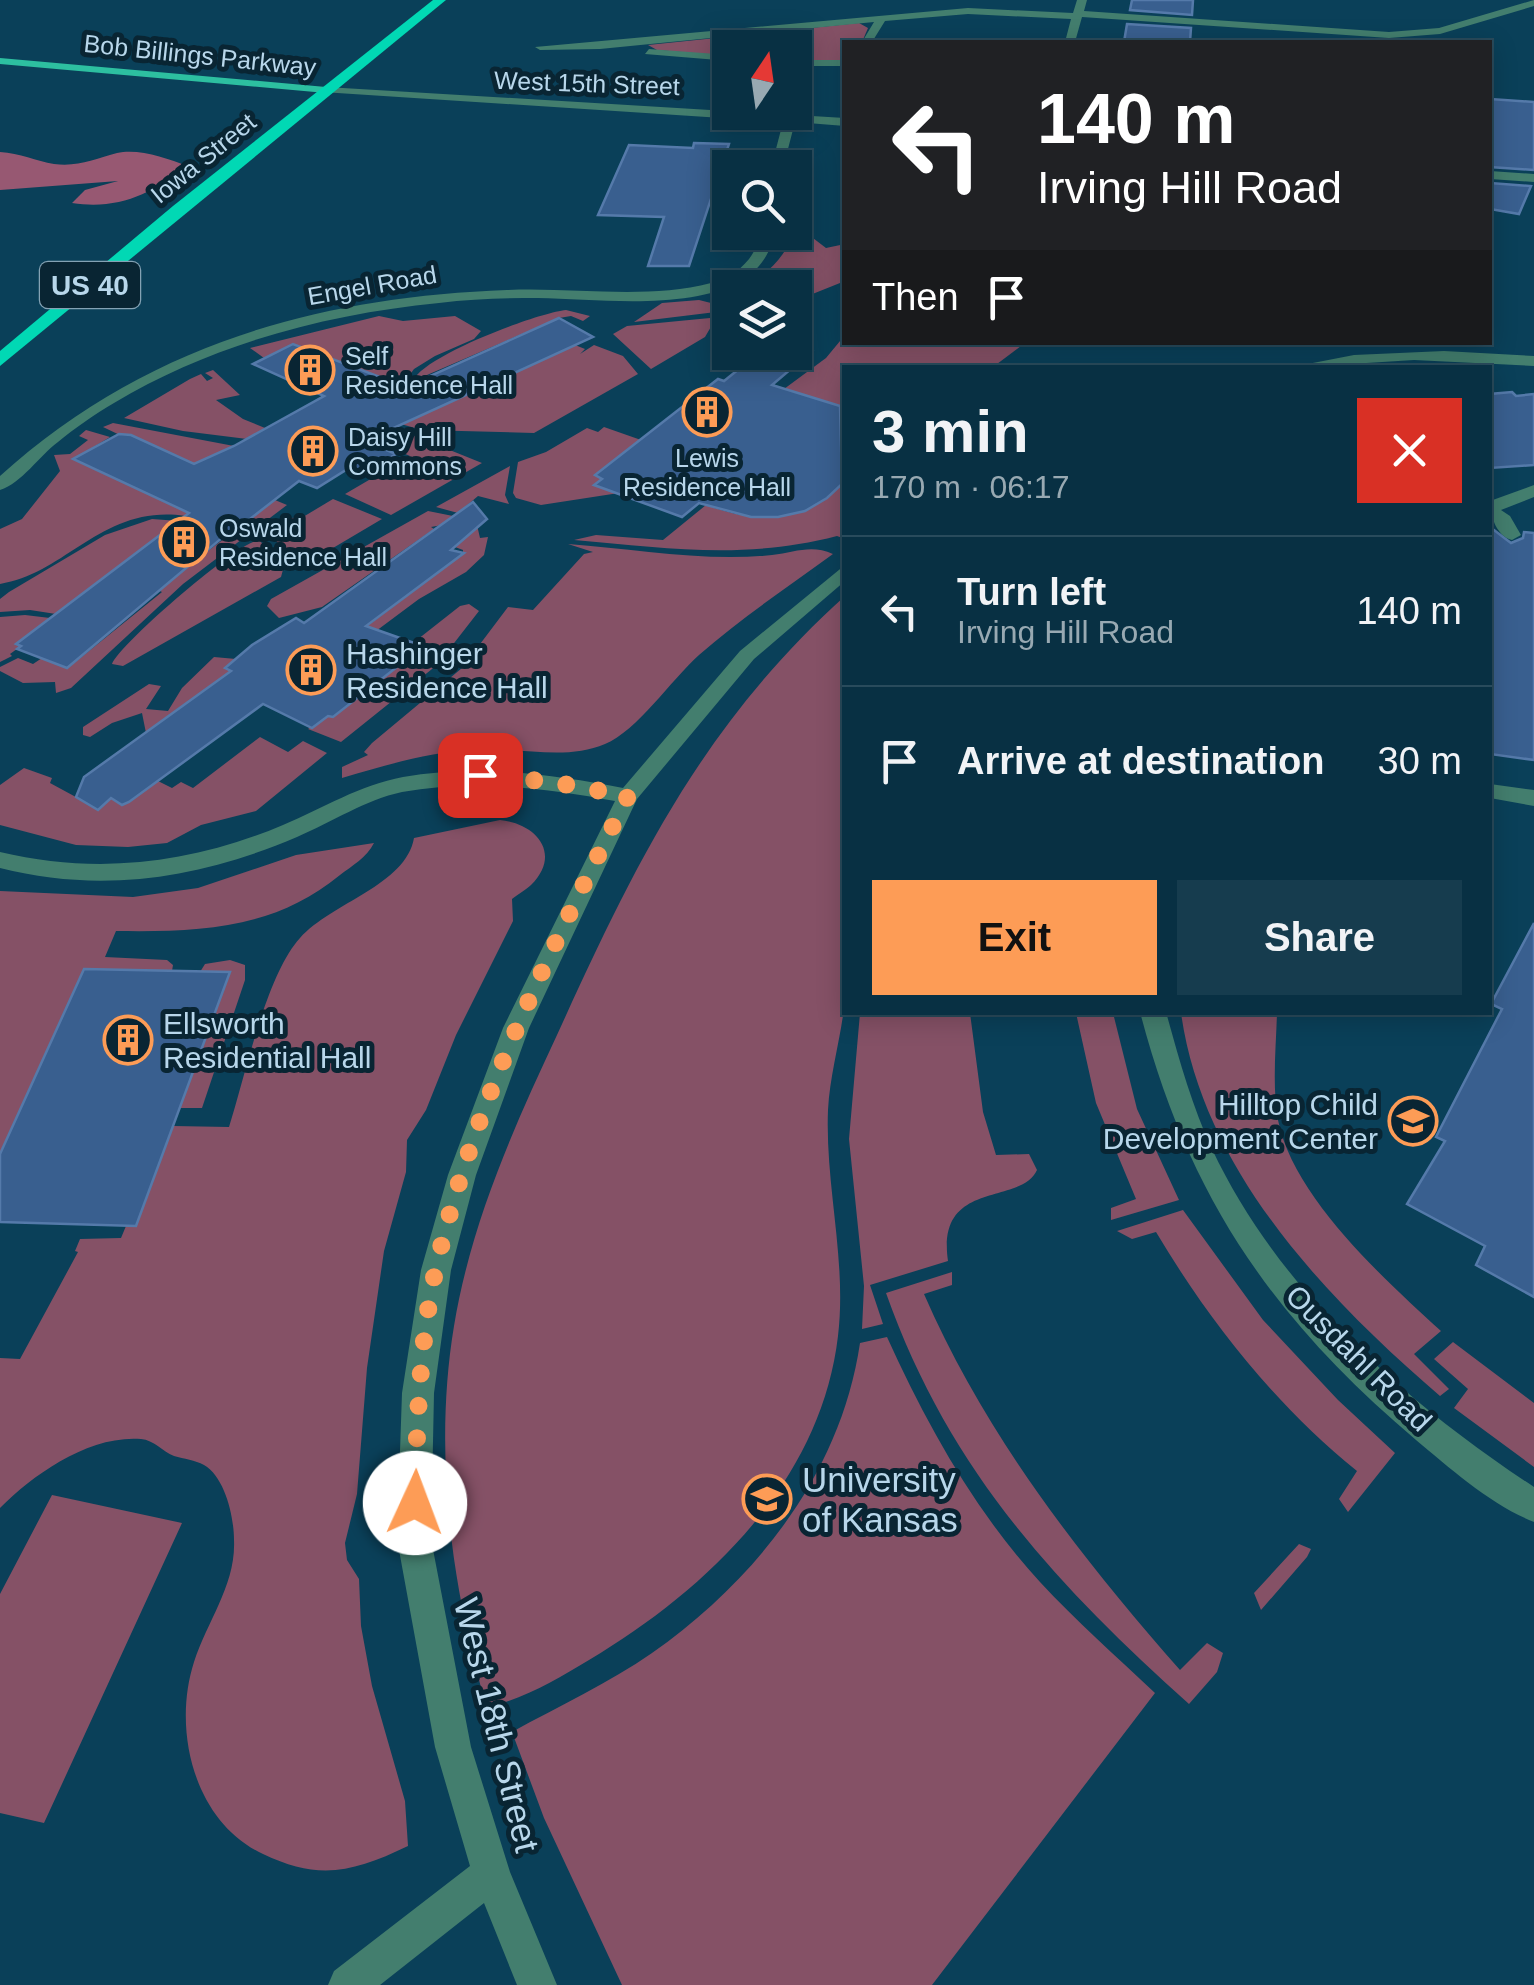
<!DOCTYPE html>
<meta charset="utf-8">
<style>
body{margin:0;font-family:Helvetica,sans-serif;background:#163c4e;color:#f1f3f6;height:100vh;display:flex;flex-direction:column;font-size:38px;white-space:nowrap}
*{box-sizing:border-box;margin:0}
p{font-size:32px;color:#98a9b2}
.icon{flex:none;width:55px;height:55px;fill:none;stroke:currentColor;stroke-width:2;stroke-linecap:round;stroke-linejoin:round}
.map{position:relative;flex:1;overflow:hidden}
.panel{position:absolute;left:842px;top:365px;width:650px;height:650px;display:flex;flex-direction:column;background:#083043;border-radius:0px;box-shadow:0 5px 25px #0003,0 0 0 2px #294b5c}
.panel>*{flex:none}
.banner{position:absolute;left:842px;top:40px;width:650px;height:305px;border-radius:0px;box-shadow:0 5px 25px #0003,0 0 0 2px #294b5c;background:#202124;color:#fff;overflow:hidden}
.needle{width:65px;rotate:13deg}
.fabs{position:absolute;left:712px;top:30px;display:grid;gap:20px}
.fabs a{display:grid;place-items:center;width:100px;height:100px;border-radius:0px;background:#083043;box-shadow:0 5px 25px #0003,0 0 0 2px #294b5c;font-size:50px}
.pin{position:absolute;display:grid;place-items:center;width:85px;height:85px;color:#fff;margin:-42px;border-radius:20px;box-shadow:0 5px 15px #0006}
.me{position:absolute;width:110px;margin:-55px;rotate:2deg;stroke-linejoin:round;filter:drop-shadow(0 0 8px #0008)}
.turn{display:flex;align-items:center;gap:35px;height:210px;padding:0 30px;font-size:45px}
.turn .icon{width:130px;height:130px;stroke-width:2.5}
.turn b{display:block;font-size:70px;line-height:85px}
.then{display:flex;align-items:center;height:95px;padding:0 30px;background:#0003;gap:20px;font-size:38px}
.round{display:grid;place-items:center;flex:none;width:105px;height:105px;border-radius:0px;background:#163c4e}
.head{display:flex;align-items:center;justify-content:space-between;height:170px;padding:0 30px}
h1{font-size:60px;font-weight:800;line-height:75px}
.button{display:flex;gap:20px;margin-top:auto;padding:20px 30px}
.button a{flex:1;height:115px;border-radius:0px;background:#fd9c56;color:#111;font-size:40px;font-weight:800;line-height:115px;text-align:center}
.button a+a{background:#163c4e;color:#f1f3f6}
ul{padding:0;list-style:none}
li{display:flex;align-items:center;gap:30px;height:150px;padding:0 30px;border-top:2px solid #294b5c}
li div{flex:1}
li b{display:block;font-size:38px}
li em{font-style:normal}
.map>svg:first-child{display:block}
</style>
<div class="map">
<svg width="1534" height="1985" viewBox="0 0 1534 1985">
<rect width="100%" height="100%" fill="#0a4059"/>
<path fill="#855166" d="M859,23L868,28L862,42H845V60L840,61H795V48H730V56L657,50L648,45Z
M795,225L808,228L809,235L826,248L845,244V281L795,301V288L742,287C771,274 790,251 795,225Z
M699,300L711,303L716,312L634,322L662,303Z
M566,310L590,316L583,321L571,316L559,318L413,381C423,356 537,313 566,310Z
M379,316L403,321L455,316L481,331L474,339L435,356L414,369L406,380L410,386L401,389L293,344L264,358L250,348Z
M710,318L715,320L705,337L651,369L613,334L627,326Z
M845,335V342L1025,343L993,367L845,368V475L842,474L841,423L833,422L842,406L784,389L826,358Z
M575,345L585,349L580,354L594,345L623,356L638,374L534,433L422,430L401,424Z
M213,370L240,395L216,400L243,419L265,428L247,439L183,431L124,418L190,379L201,374L207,381L213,378L205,373Z
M113,423L234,446L237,483L131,435L126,438L103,427Z
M604,427L641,440L595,475L602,479L595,484L619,493L541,505L516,498L513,493L518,462L546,452L587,428L598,432Z
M86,430L110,437L74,459L152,496L158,493L193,510L185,516C103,504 66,574 0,584V529L22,519L60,471L54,455L70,454L88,440L79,436Z
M415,436L482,463L391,515L345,494L410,456L380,443L381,440Z
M510,466L505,495L509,504L478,496L458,513L436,507Z
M845,481V539L837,536C744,560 668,548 574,540L596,535L663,540L706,505C761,525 800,522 845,481Z
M333,499L382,519L311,561H293L272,536L270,525L280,519L303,517Z
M275,500L287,505L183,584L71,688L56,693L55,682L23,683L0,671V667L18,658L33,664L42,658L68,668L162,592L151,587L167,582Z
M428,511L453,516L442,525L431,527L434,529L322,607L279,618L267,606L271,599Z
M152,519L179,521L56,614L30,610L0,612V599L9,592L105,535Z
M477,525L480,538L488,537L484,555L466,572L419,599L368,637L358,633L463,554V550L455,547Z
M259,540L284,566L281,577L123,666L112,664C120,644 236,543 259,540Z
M568,544C635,549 705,562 772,555C795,552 812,544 833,554C788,587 741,618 699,655C671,680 637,731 605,744C566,761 518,747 476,749C430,752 386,765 342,778V767L368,755L364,752L372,743L462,668L508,607L533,610L584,554L593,552Z
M845,596C845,687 845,778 845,869C845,911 849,955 845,998C842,1035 830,1072 828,1110C825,1186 847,1260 838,1336C821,1481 708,1589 589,1660C557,1679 523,1700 486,1707L477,1672L488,1667L487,1651L473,1656C447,1551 436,1434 454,1326C471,1223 513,1129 557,1035C635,864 702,725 845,596Z
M469,604L479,611L437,665L341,742L308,729L328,715L333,717L396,668L393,665L413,643L460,606Z
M25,615L50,618L17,644L21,646L10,654L12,656L0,662V617Z
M214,657L236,659L227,669L232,672L146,733L142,713L112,723L90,737L83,735V727L149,684L161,686L146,709L168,711L182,688Z
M260,737L288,752L303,741L327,753L256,811L201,825L167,843L128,847L76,845L0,825V785L24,768L52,778L50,783L98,809L111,798L122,805L158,781L172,788L181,782L193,788Z
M500,820C535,823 563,853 531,885C526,890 518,894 512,899L513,921L456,1035L426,1110L407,1140L406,1172L384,1251L367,1368L357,1494L345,1543L347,1560L359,1579L361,1626L372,1686L405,1801L408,1846C354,1872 319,1881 263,1854C194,1822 172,1730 194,1662C207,1621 236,1585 234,1540C234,1517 225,1477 204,1465C195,1460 184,1459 174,1456C162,1451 154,1440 141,1439C89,1435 34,1474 0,1508V1358L20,1359L78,1252L75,1251L80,1239L121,1238L126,1226H136L173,1126L229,1127C245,1077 266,975 300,938C331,903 406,885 414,838Z
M374,843C367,857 352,866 340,875C273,930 199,932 116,931L105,957L167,960L173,965L172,971L84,969L0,1154V891L133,897L198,888L296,855Z
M230,960L245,965V980L202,1108H180L230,973L200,972L205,964Z
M860,1013H970L983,1112L996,1155L1029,1154L1037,1170C1021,1206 936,1178 948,1261L870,1285L883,1324L862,1329L864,1286L849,1139Z
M1076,1013H1113L1137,1109L1179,1200L1111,1220V1208L1136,1199L1096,1103Z
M1277,1013C1276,1048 1272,1085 1278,1120C1293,1197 1385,1280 1441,1331L1414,1354L1449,1389L1440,1396C1325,1297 1203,1170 1181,1013Z
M1183,1210L1263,1320L1338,1400L1395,1453L1348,1512L1339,1499L1357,1471C1276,1406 1209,1321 1156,1232L1132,1239L1117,1231Z
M952,1272V1285L924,1294C986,1436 1079,1555 1180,1670L1207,1643L1223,1653L1217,1672L1189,1704C1054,1583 948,1468 886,1293Z
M887,1337C927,1425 974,1510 1040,1582C1076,1621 1116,1656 1155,1693L932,1985H622L544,1818L512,1732C559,1706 609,1683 652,1653C757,1579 841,1472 860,1343Z
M1453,1342L1534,1403V1467L1454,1408L1468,1389L1434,1359Z
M52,1495L182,1523L44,1823L0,1813V1594Z
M1299,1544L1311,1549L1307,1557L1261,1610L1254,1593Z"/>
<path fill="#975872" d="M0,152C20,153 36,161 54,164C79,167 94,159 117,153C138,148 167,158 187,166C151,194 119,210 72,203L85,190L118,181L0,190Z"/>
<path fill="#395f8f" stroke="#557aaa" stroke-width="2.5" d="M1132,0H1193L1192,15L1130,10Z
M1127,24L1191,28L1190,42H1124Z
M1490,99L1534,102V170L1490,167Z
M694,143L729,144L689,266H648L664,217L598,215L629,145L693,148Z
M1490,183L1531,186L1519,214L1490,209Z
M559,318L593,337L365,441L396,454L360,476L346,470L317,488L299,481L246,522L242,521L67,668L17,649L21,646L16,644L189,513L73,459L119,434L131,435L194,464L234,446L324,396L253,364L293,344L406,387Z
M760,352H811L772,385L840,406L842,484L827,498L805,511L778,517H751L699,503L682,517L594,485L602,479L595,475L718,379L724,381Z
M1512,392L1516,396L1534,394V465L1490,468V394Z
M473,502L487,519L451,550L464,553L366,626L414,643L403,651L408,653L393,665L397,667L333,717L328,716L312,728L263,704L129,802L122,805L111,798L98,810L76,797L84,777L231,671L225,668L252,645L296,618L304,623Z
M1490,527L1511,543L1523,538L1524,532L1534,533V760L1490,754Z
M1534,923V1297L1476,1265L1485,1246L1407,1204L1445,1141L1436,1137L1502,1009L1491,1004Z
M84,969L230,972L136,1226L0,1222V1154Z"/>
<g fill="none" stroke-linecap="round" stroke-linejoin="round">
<path fill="#437e6e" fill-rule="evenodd" d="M1077,0H1087L1084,11L1389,32L1439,28L1534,0V6L1440,34L1389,38L1082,17L1075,42H1065L1071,19L968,14L885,21L872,42H862L874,22L600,49L540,50L535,47L968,8L1073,13Z
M649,49L730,55V61L645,54Z
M795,60H845V66H795Z
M326,87L845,118V126L795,122L783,168H771L783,122L322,92Z
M1490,171L1534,174V182L1490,179Z
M762,232H776C770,253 760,270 741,281C688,311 598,299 538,298C506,298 472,299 439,303C327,314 212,344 114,403C95,414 75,428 58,442C39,456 22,483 0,490V476C144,346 316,297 507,290C575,287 645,300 711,283C738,276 755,258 762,232Z
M1444,351L1534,356V366L1414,360L1287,368L1354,355Z
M1534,485V497L1501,510L1510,516L1521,535L1512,540C1496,536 1490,515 1490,501Z
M845,565V581L754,659L637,799L529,1028L476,1175L451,1270L434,1393L431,1539L471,1747L510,1872L557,1985H517L484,1903L380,1985H328L334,1971L470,1866L435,1747L397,1539L402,1393L421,1270L448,1175L503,1028L615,801C545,788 473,779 402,792C365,800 332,822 297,837C201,878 102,894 0,868V852C97,875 191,864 283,825C323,808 360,785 403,777C476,764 551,774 623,788L740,651Z
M1490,784L1534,790V806L1490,798Z
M1140,1012H1166C1179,1059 1192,1106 1212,1149C1279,1291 1405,1402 1534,1487V1522C1491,1505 1451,1469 1416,1440C1272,1318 1188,1196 1140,1012Z"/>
<path fill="#2dbfa0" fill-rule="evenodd" d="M0,58L326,87L332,90L326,93L0,64Z"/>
<path fill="#01d8b4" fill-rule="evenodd" d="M433,0H446L0,366V351L173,206Z"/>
</g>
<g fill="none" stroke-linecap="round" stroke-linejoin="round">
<path stroke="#fd9c56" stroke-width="18" stroke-dasharray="0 32.4" d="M415,1503C417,1425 419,1344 436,1268C474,1101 552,947 628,796L552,782L480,775"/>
</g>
<defs>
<g id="building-ring" transform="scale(2.5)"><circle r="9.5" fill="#092533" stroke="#fd9c56" stroke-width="1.5"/><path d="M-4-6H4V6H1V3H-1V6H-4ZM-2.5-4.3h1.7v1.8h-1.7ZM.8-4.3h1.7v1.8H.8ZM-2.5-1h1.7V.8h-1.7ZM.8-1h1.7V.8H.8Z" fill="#fd9c56"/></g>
<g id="school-ring" transform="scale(2.5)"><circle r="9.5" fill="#092533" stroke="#fd9c56" stroke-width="1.5"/><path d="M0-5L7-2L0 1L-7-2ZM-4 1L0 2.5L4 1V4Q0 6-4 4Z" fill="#fd9c56"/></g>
<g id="university-ring" transform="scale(2.5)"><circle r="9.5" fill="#092533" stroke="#fd9c56" stroke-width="1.5"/><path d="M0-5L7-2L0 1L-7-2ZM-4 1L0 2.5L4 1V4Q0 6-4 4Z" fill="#fd9c56"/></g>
</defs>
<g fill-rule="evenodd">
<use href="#building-ring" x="310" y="370"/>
<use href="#building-ring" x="707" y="412"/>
<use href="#building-ring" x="313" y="451"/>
<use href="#building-ring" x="184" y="542"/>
<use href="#building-ring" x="311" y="670"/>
<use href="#building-ring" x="128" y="1040"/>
<use href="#school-ring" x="1413" y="1121"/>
<use href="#university-ring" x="767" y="1499"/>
</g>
<g text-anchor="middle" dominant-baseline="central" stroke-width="10" stroke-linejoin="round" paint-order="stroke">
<g font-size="25" fill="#b8d7eb" stroke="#092533">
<text transform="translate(200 55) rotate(6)">Bob Billings Parkway</text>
<text transform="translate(587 83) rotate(2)">West 15th Street</text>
<text transform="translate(203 158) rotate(-39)">Iowa Street</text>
<text transform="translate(372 285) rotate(-10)">Engel Road</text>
</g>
<g font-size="25" fill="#b8d7eb" stroke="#092533" text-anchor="start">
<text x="345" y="356">Self<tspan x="345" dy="29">Residence Hall</tspan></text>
<text x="348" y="437">Daisy Hill<tspan x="348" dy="29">Commons</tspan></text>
<text x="707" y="458" text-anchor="middle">Lewis<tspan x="707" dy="29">Residence Hall</tspan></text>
<text x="219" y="528">Oswald<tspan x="219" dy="29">Residence Hall</tspan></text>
</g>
<rect fill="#092533" stroke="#84a2b4" stroke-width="2.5" x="40" y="262" width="100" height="46" rx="8"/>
<g font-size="28" font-weight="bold" fill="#b8d7eb">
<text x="90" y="285">US 40</text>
</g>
<g font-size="30" fill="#b8d7eb" stroke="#092533" text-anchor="start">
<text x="346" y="653">Hashinger<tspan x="346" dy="34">Residence Hall</tspan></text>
<text x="163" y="1023">Ellsworth<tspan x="163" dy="34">Residential Hall</tspan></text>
<text x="1378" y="1104" text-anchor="end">Hilltop Child<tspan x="1378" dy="34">Development Center</tspan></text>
</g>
<g font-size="30" fill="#b8d7eb" stroke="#092533">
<text transform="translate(1359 1358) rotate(45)">Ousdahl Road</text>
</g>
<g font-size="35" fill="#b8d7eb" stroke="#092533" text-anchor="start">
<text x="802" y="1479">University<tspan x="802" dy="40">of Kansas</tspan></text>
</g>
<g font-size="35" fill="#b8d7eb" stroke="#092533">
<text transform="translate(497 1725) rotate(76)">West 18th Street</text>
</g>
</g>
</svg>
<div class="fabs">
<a><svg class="needle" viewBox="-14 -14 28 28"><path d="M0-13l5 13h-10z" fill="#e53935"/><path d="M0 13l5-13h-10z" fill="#98a9b2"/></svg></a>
<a><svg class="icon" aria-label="search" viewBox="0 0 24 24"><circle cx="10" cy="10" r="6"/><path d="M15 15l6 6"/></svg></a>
<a><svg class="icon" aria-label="layers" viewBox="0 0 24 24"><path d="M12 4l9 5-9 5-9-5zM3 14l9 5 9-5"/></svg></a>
</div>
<div class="pin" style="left:480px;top:775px;background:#d93025"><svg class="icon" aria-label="arrive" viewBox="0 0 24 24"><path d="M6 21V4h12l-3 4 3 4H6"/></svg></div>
<svg class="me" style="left:415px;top:1503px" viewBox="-20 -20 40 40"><circle r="19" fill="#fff"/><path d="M0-13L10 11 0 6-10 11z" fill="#fd9c56"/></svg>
<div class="banner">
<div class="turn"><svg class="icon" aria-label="left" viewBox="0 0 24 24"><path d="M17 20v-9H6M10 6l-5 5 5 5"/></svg><div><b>140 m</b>Irving Hill Road</div></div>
<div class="then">Then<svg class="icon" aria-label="arrive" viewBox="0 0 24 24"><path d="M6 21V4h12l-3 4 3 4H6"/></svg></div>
</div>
<section class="panel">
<div class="head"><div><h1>3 min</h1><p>170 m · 06:17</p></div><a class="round" style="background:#d93025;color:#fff"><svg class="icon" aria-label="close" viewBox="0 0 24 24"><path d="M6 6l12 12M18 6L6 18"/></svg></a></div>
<ul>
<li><svg class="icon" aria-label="left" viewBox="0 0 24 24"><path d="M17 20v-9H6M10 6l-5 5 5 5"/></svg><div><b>Turn left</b><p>Irving Hill Road</p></div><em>140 m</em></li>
<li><svg class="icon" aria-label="arrive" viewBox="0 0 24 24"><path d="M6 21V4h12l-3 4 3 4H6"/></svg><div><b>Arrive at destination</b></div><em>30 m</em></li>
</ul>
<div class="button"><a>Exit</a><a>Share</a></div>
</section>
</div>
